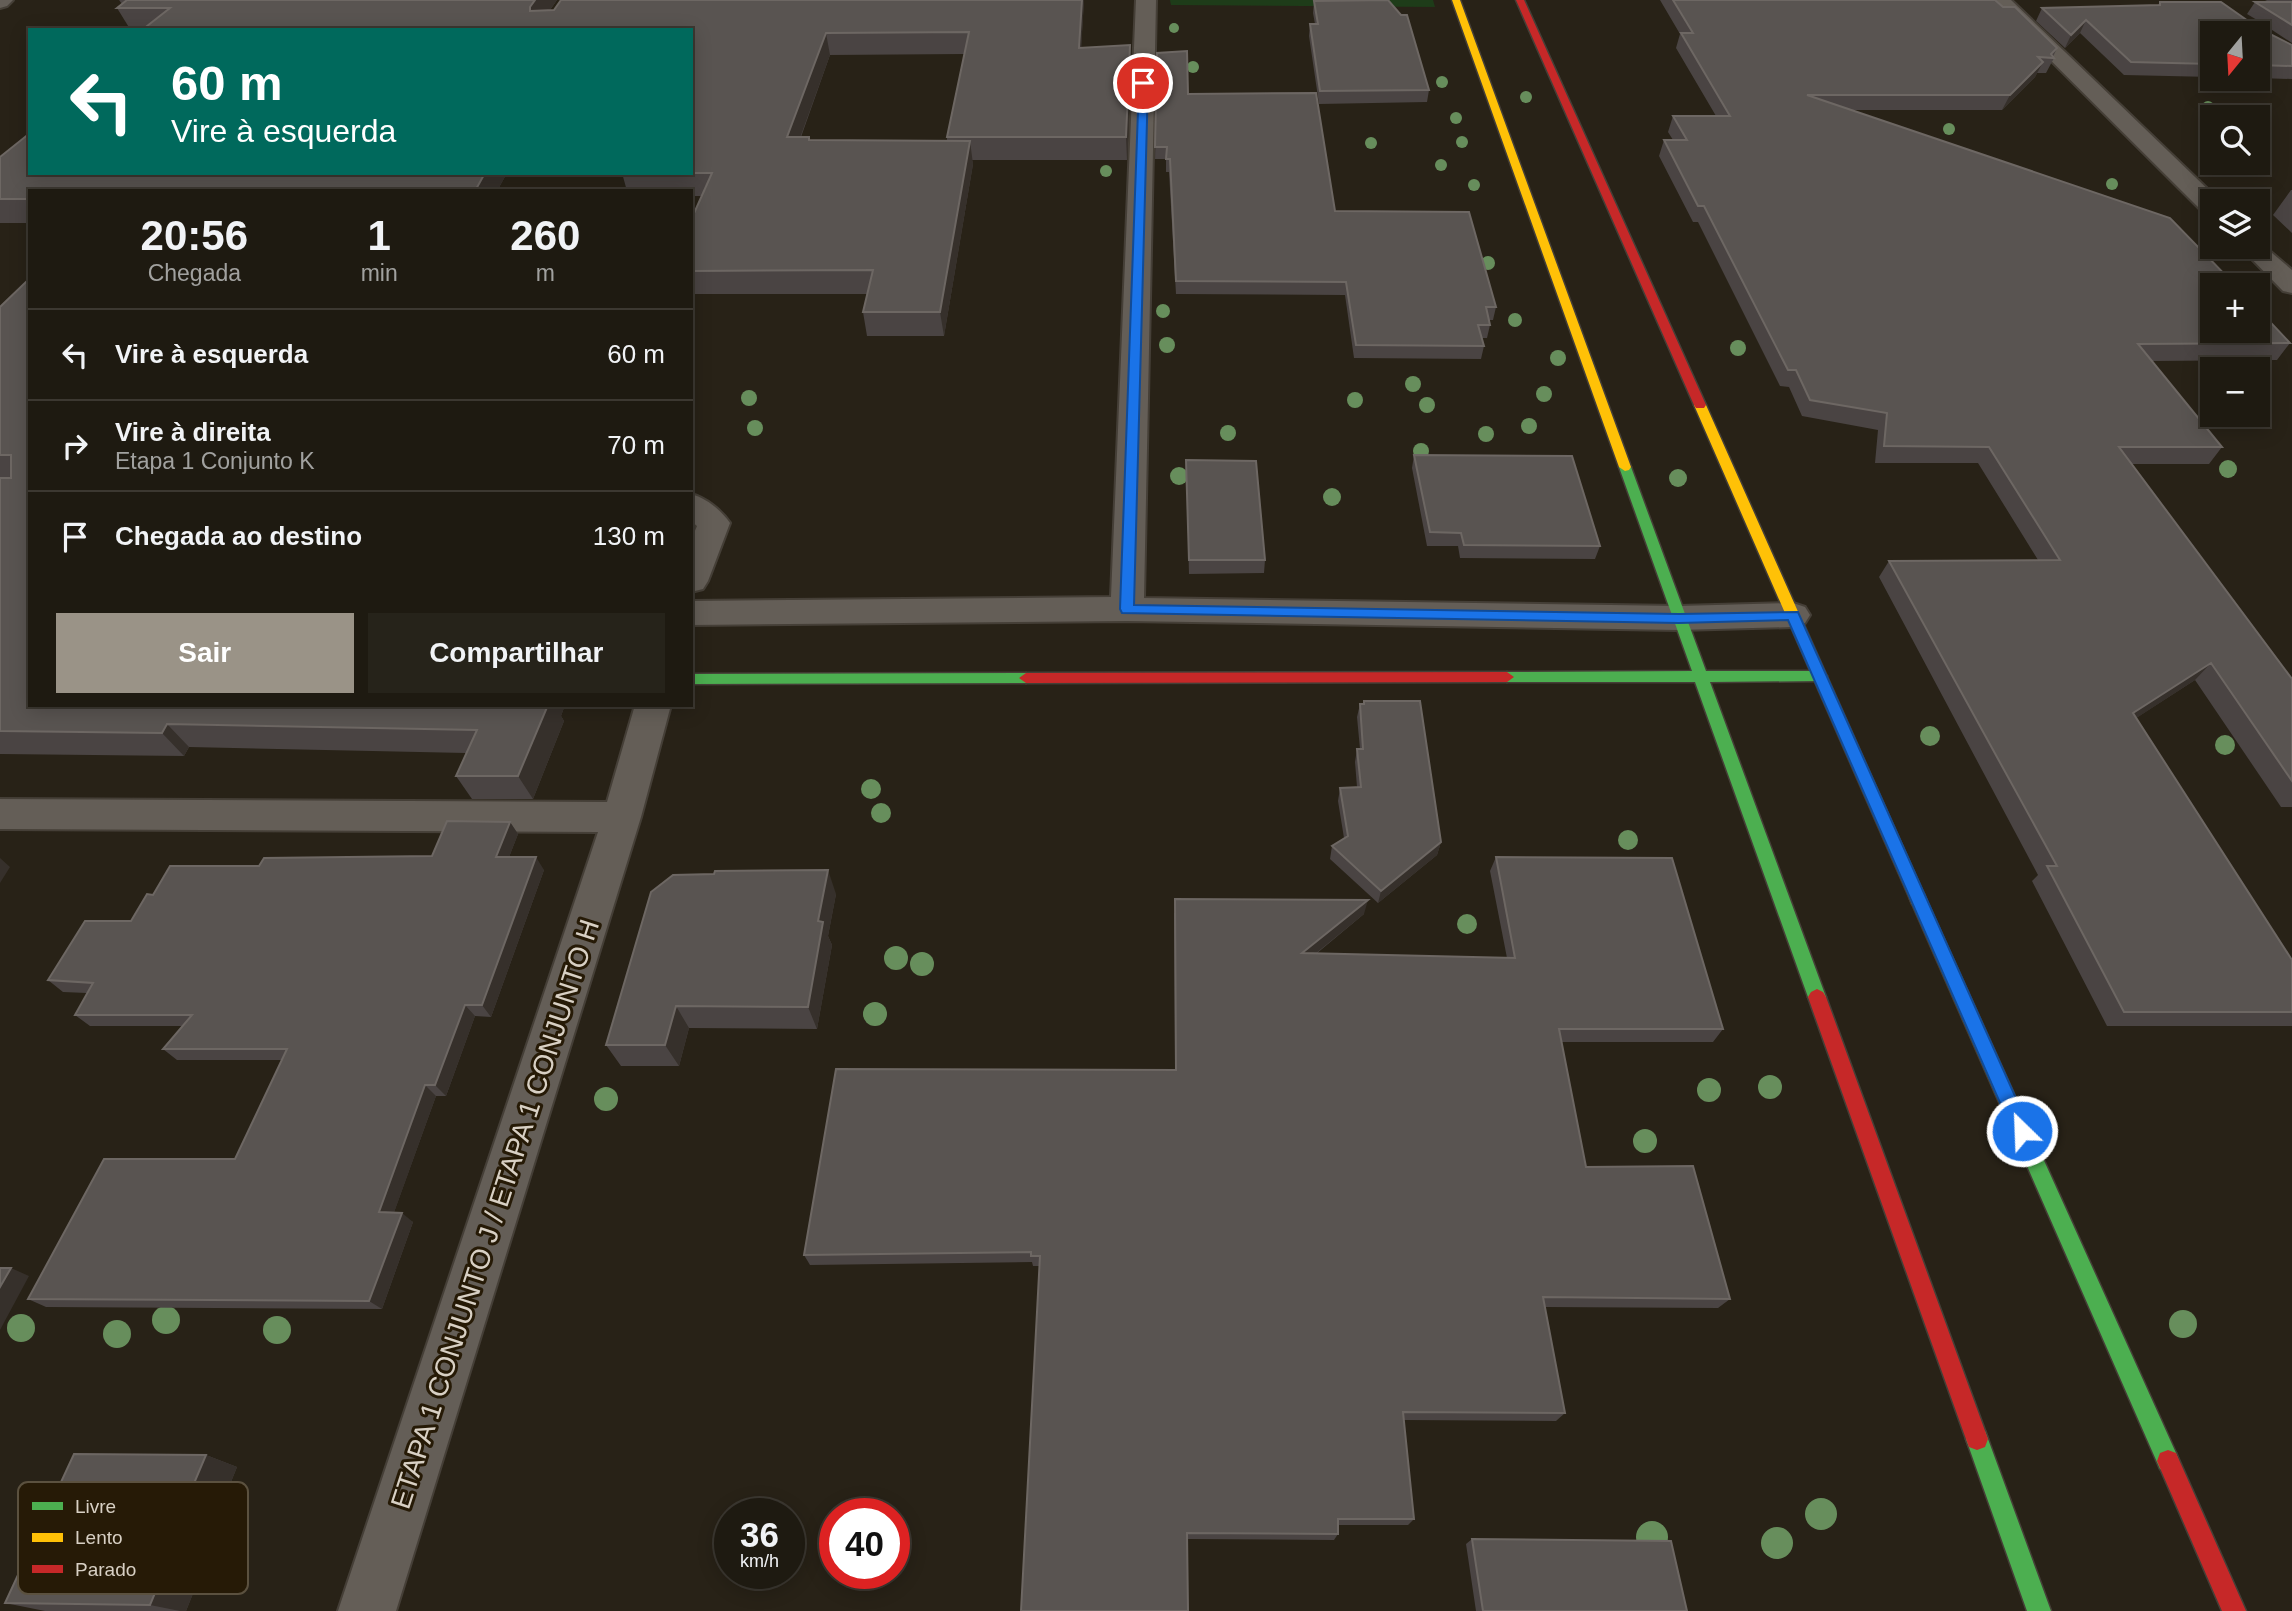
<!DOCTYPE html>
<html lang="pt">
<meta charset="utf-8">
<style>
body{margin:0;font-family:Arial,sans-serif;background:#26231a;color:#f1f3f6;height:100vh;display:flex;flex-direction:column;font-size:26px;white-space:nowrap}
*{box-sizing:border-box;margin:0}
p{font-size:23px;color:#a1a19f}
.icon{flex:none;width:38px;height:38px;fill:none;stroke:currentColor;stroke-width:2;stroke-linecap:round;stroke-linejoin:round}
.map{position:relative;flex:1;overflow:hidden}
.details{position:absolute;left:28px;top:189px;width:665px;height:518px;display:flex;flex-direction:column;background:#1e1a11;border-radius:0px;box-shadow:0 4px 18px #0003,0 0 0 2px #3c3831}
.details>*{flex:none}
.banner{position:absolute;left:28px;top:28px;width:665px;height:147px;border-radius:0px;box-shadow:0 4px 18px #0003,0 0 0 2px #3c3831;background:#00695c;color:#fff;overflow:hidden}
.needle{width:46px;rotate:198deg}
.tools{position:absolute;left:2200px;top:21px;display:grid;gap:14px}
.tools a{display:grid;place-items:center;width:70px;height:70px;border-radius:0px;background:#1e1a11;box-shadow:0 4px 18px #0003,0 0 0 2px #3c3831;font-size:35px}
.speed{position:absolute;left:714px;top:1498px;display:flex;gap:14px;font-size:35px;font-weight:700;text-align:center}
.speed>*{display:grid;place-content:center;width:91px;height:91px;border-radius:50%;background:#1e1a11;box-shadow:0 4px 18px #0003,0 0 0 2px #3c3831;line-height:1}
.speed small{font-size:18px;font-weight:400}
.speed .limit{border:10px solid #d22;background:#fff;color:#111}
.pin{position:absolute;display:grid;place-items:center;width:60px;height:60px;color:#fff;margin:-30px;border:4px solid #fff;border-radius:50%;box-shadow:0 2px 7px #0007}
.me{position:absolute;width:77px;margin:-38px;rotate:336deg;stroke-linejoin:round;filter:drop-shadow(0 0 5px #0008)}
.turn{display:flex;align-items:center;gap:24px;height:147px;padding:0 28px;font-size:32px}
.turn .icon{width:91px;height:91px;stroke-width:2.5}
.turn b{display:block;font-size:49px;line-height:60px}
.eta{display:flex;justify-content:space-evenly;align-items:center;height:119px;text-align:center}
.eta b{font-size:42px;font-weight:700;line-height:49px}
.button{display:flex;gap:14px;margin-top:auto;padding:14px 28px}
.button a{flex:1;height:80px;border-radius:0px;background:#9a9387;color:#fff;font-size:28px;font-weight:700;line-height:80px;text-align:center}
.button a+a{background:#26231a;color:#f1f3f6}
ul{padding:0;list-style:none}
li{display:flex;align-items:center;gap:21px;height:91px;padding:0 28px;border-top:2px solid #3c3831}
li div{flex:1}
li b{display:block;font-size:26px}
li em{font-style:normal}
.map>svg:first-child{display:block}
</style>
<div class="map">
<svg width="2292" height="1611" viewBox="0 0 2292 1611">
<rect width="100%" height="100%" fill="#282217"/>
<path fill="#1e3c19" d="M1170,0H1433L1435,7L1171,5Z"/>
<g fill="none" stroke-linecap="round" stroke-linejoin="round">
<g stroke="#453f37" stroke-width="4">
<path id="street" d="M0,0H13L7,6L0,8Z
M1136,0H1156L1144,598L1679,606L1793,603L1805,607L1810,615L1805,623L1793,627L1679,630L1127,621L691,625V601L1111,597Z
M1990,0H2011L2220,201H2212V214L2203,212Z
M2258,241L2292,270V293L2283,291L2240,247H2258Z
M691,494C706,498 721,510 730,523L708,581L703,589L691,592V540L697,526L691,521Z
M635,705H671L641,817L396,1611H338L598,832L0,829V799L607,802Z"/>
</g>
<g stroke="#453f37" stroke-width="3">
<path id="fast" d="M1625,463L1631,467L1706,671H1820L1827,676L1820,681L1710,682L1826,997L1823,1002L1817,1005L1811,1002L1808,997L1695,682H1507L1500,677L1507,672L1692,671L1619,467Z
M1026,673L1033,678L1026,683L691,684V674Z
M1918,892L1924,894L1926,899L2176,1453L2179,1461L2176,1469L2168,1472L2160,1469L1910,899L1912,894Z
M1977,1428L1985,1431L1988,1439L2051,1611H2027L1966,1439L1969,1431Z"/>
</g>
<g stroke="#453f37" stroke-width="3">
<path id="slow" d="M1452,0H1460L1631,467L1629,470L1625,471L1619,467Z
M1700,401L1706,405L1926,899L1924,904L1918,906L1912,904L1910,899L1694,405Z"/>
</g>
<g stroke="#453f37" stroke-width="3">
<path id="jam" d="M1516,0H1524L1706,405L1704,408H1696L1694,405Z
M1507,672L1514,677L1507,682L1026,683L1019,678L1026,673Z
M1817,989L1823,992L1826,997L1988,1439L1985,1447L1977,1450L1969,1447L1966,1439L1808,997L1811,992Z
M2168,1450L2176,1453L2246,1611H2222L2157,1461L2160,1453Z"/>
</g>
<use href="#street" fill="#645e57" fill-rule="evenodd"/>
<use href="#fast" fill="#4caf50" fill-rule="evenodd"/>
<use href="#slow" fill="#ffc107" fill-rule="evenodd"/>
<use href="#jam" fill="#c62828" fill-rule="evenodd"/>
</g>
<g fill="#678e5c">
<circle cx="1174" cy="28" r="5"/>
<circle cx="1193" cy="67" r="6"/>
<circle cx="1442" cy="82" r="6"/>
<circle cx="1526" cy="97" r="6"/>
<circle cx="2208" cy="107" r="6"/>
<circle cx="1456" cy="118" r="6"/>
<circle cx="1949" cy="129" r="6"/>
<circle cx="1462" cy="142" r="6"/>
<circle cx="1371" cy="143" r="6"/>
<circle cx="1441" cy="165" r="6"/>
<circle cx="1106" cy="171" r="6"/>
<circle cx="2112" cy="184" r="6"/>
<circle cx="1474" cy="185" r="6"/>
<circle cx="1488" cy="263" r="7"/>
<circle cx="1163" cy="311" r="7"/>
<circle cx="1515" cy="320" r="7"/>
<circle cx="1167" cy="345" r="8"/>
<circle cx="1738" cy="348" r="8"/>
<circle cx="1558" cy="358" r="8"/>
<circle cx="1413" cy="384" r="8"/>
<circle cx="1544" cy="394" r="8"/>
<circle cx="749" cy="398" r="8"/>
<circle cx="1355" cy="400" r="8"/>
<circle cx="1427" cy="405" r="8"/>
<circle cx="1529" cy="426" r="8"/>
<circle cx="755" cy="428" r="8"/>
<circle cx="1228" cy="433" r="8"/>
<circle cx="1486" cy="434" r="8"/>
<circle cx="1421" cy="451" r="8"/>
<circle cx="2228" cy="469" r="9"/>
<circle cx="1179" cy="476" r="9"/>
<circle cx="1678" cy="478" r="9"/>
<circle cx="1332" cy="497" r="9"/>
<circle cx="1930" cy="736" r="10"/>
<circle cx="2225" cy="745" r="10"/>
<circle cx="871" cy="789" r="10"/>
<circle cx="881" cy="813" r="10"/>
<circle cx="1628" cy="840" r="10"/>
<circle cx="1467" cy="924" r="10"/>
<circle cx="896" cy="958" r="12"/>
<circle cx="922" cy="964" r="12"/>
<circle cx="875" cy="1014" r="12"/>
<circle cx="1770" cy="1087" r="12"/>
<circle cx="1709" cy="1090" r="12"/>
<circle cx="606" cy="1099" r="12"/>
<circle cx="1645" cy="1141" r="12"/>
<circle cx="166" cy="1320" r="14"/>
<circle cx="2183" cy="1324" r="14"/>
<circle cx="21" cy="1328" r="14"/>
<circle cx="277" cy="1330" r="14"/>
<circle cx="117" cy="1334" r="14"/>
<circle cx="1821" cy="1514" r="16"/>
<circle cx="1652" cy="1537" r="16"/>
<circle cx="1777" cy="1543" r="16"/>
</g>
<path fill="#4a4443" fill-rule="evenodd" d="M119,0H557L550,10L1084,0L1081,48L1130,45L1131,67L1127,160H972L973,164L944,336H867L863,312L867,294H691V220L702,196H691V191H627L622,173H691V30L130,29L117,8L122,4ZM964,54L947,137V141L810,140L809,137H801L830,55Z
M1660,0H1995L2003,7L2057,48L2053,57L2054,58L2046,73H2037L2035,77L2002,110H1852L2290,343L2277,360L2152,361L2222,447L2209,464H2132L2292,679V807H2281L2195,680L2136,718L2292,960V1026H2107L2032,881L2038,875L1879,577L1889,561L2038,560L1978,463H1875L1878,430L1802,416L1789,387L1780,386L1698,222H1693L1659,156L1664,140H1673L1668,132L1673,116H1716L1676,48L1680,34Z
M2265,0H2292V43L2263,24L2264,31L2292,45V79L2258,78V33H2212V77L2124,75L2080,33L2065,48L2036,21L2042,8L2158,5L2160,2L2251,23H2262L2247,14L2255,2H2269Z
M1314,1L1429,90L1427,102L1319,104L1309,36L1310,24H1315L1313,13Z
M1157,53L1188,94L1335,211L1496,307L1493,320H1489L1490,325L1487,338H1482L1484,346L1481,359L1354,358L1345,295L1176,294L1169,172H1166V159H1155Z
M0,157L30,173H507L497,191H30V223H0Z
M2291,190H2292V233L2273,215Z
M0,307L30,705H565L561,716L564,721L533,799H472L456,776L466,753L189,747L184,756L0,754Z
M1414,455L1600,546L1595,559L1460,558L1458,546H1427L1412,468Z
M1186,460L1265,560L1264,573L1189,574Z
M1364,701L1441,842L1437,855L1378,903L1330,859L1332,846L1344,838L1338,801L1340,788L1357,787L1355,762L1357,749H1360L1357,717L1360,704H1363Z
M510,822L518,834L509,857L544,870L491,1017L475,1016L446,1096H436L394,1212L413,1222L382,1309L46,1307L28,1299L235,1159L282,1060H177L163,1049L183,1026H90L75,1015L87,993L63,992L48,980L131,921L153,895L259,866L432,856Z
M1496,857L1723,1029L1713,1042H1561L1586,1167L1730,1299L1718,1308L1545,1307L1565,1413L1556,1421L1404,1420L1414,1519L1408,1525H1338V1534L1334,1540L1187,1539L1040,1266H1033L1032,1262L810,1265L804,1255L1175,1070L1174,913L1364,914L1316,954L1507,958L1490,871Z
M836,894L828,936L832,945L817,1029L689,1028L679,1066H621L606,1045Z
M206,1455L237,1467L210,1534L216,1536L186,1611H45L5,1603Z
M1472,1539L1687,1611H1476L1466,1544Z"/>
<path fill="#36302b" d="M535,0H557L537,28L530,7Z
M1082,0H1084L1080,70L1079,48Z
M2086,20L2080,33L2065,48L2071,35Z
M826,33L830,55L792,160L787,137Z
M1130,45L1131,67L1127,160L1126,137Z
M2043,62L2035,77L2002,110L2010,95Z
M970,141L973,164L944,336L940,312Z
M485,173H507L497,191H475Z
M2211,663L2195,680L2118,730L2133,713Z
M548,705H565L561,716L564,721L533,799L518,776Z
M167,724L189,747L184,756L162,733Z
M510,822L518,834L504,870L496,857Z
M1441,842L1437,855L1378,903L1381,891Z
M536,857L544,870L491,1017L482,1005Z
M0,858L10,867L0,883Z
M828,870L836,894L828,936L832,945L817,1029L808,1007L818,921Z
M1368,900L1364,914L1299,967L1302,953Z
M465,1005L475,1016L446,1096L435,1085Z
M676,1006L689,1028L679,1066L665,1045Z
M425,1085L436,1096L391,1221L379,1212Z
M402,1213L413,1222L382,1309L369,1301Z
M11,1268L29,1276L0,1330V1287Z
M206,1455L237,1467L210,1534L216,1536L186,1611H180L150,1605L176,1526Z"/>
<path fill="#595451" stroke="#6d6763" stroke-width="2" d="M127,0H535L530,7V11L554,10L561,0H1082L1079,48L1130,45L1126,137H947L969,32L826,33L787,137H809V140L970,141L940,312H863L873,270L691,271V220L712,173H691V30H142L170,8H117Z
M1388,0L1401,15H1407L1429,90L1320,91L1310,24H1318L1314,1Z
M1673,0H1995L2003,7H2015L2057,48L2051,54L2054,58L2038,57L2043,62L2010,95H1807L2170,218L2235,285H2212V331H2258V309L2290,343L2138,344L2222,447H2119L2292,679V781L2211,663L2133,713L2292,960V1012H2124L2047,866H2057L1889,561L2060,560L1989,447L1884,446L1887,413L1810,400L1796,370H1788L1704,206H1698L1664,140H1687L1673,116H1730L1681,33H1693Z
M2160,2H2221L2251,23H2263L2264,31L2292,45V66L2258,65V33H2212V64L2131,62L2086,20L2071,35L2042,8L2160,5Z
M2255,2H2292V25Z
M1187,51L1188,94L1316,93L1335,211L1469,212L1496,307H1486L1490,325H1478L1484,346L1356,345L1346,282L1176,281L1170,159H1166L1167,147H1155L1157,53Z
M30,133V173H485L475,191H30V199H0V157Z
M30,278V705H548L518,776H456L477,730L167,724L162,733L0,731V478H11V455H0V307Z
M1414,455L1572,456L1600,546L1464,545L1461,533L1430,532Z
M1186,460L1256,461L1265,560H1189Z
M1364,701H1420L1441,842L1381,891L1332,846L1348,836L1340,788L1361,787L1357,749H1363L1360,704H1364Z
M447,821L510,822L496,857H536L482,1005H465L435,1085H425L379,1212L402,1213L369,1301L28,1299L104,1159H235L287,1049H163L192,1015H75L93,983L48,980L85,921H131L147,894L153,895L170,866H259L264,858L432,856Z
M1496,857L1672,858L1723,1029H1559L1586,1167L1693,1166L1730,1299L1543,1297L1565,1413L1403,1412L1414,1519H1338V1534L1187,1533L1188,1611H1021L1040,1256H1031V1252L804,1255L836,1069L1176,1070L1175,899L1368,900L1302,953L1515,958Z
M828,870L818,921L823,922L808,1007L676,1006L665,1045H606L651,892L673,875L714,874L715,871Z
M0,1268H11L0,1287Z
M74,1454L206,1455L176,1526H183L150,1605L5,1603Z
M1472,1539L1671,1541L1687,1611H1483Z"/>
<path fill="#1a73e8" stroke="#114b97" stroke-width="2" d="M1143,80L1148,83L1134,605L1679,614L1798,612L2028,1125L2031,1131L2028,1137L2022,1140L2015,1137L1788,620L1679,623L1122,613L1120,609L1139,83Z"/>
<g text-anchor="middle" dominant-baseline="central" stroke-width="6" stroke-linejoin="round" paint-order="stroke">
<g font-size="28" fill="#d8d0c4" stroke="#261a06">
<text transform="translate(495 1214) rotate(-72)">ETAPA 1 CONJUNTO J / ETAPA 1 CONJUNTO H</text>
</g>
</g>
<rect x="18" y="1482" width="230" height="112" rx="10" fill="#261a06" stroke="#5b513f" stroke-width="2"/>
<rect x="32" y="1502" width="31" height="8" fill="#4caf50"/>
<rect x="32" y="1533" width="31" height="9" fill="#ffc107"/>
<rect x="32" y="1565" width="31" height="8" fill="#c62828"/>
<g font-size="19" fill="#d8d0c4">
<text x="75" y="1513">Livre</text>
<text x="75" y="1544">Lento</text>
<text x="75" y="1576">Parado</text>
</g>
</svg>
<div class="tools">
<a><svg class="needle" viewBox="-14 -14 28 28"><path d="M0-13l5 13h-10z" fill="#e53935"/><path d="M0 13l5-13h-10z" fill="#a1a19f"/></svg></a>
<a><svg class="icon" aria-label="search" viewBox="0 0 24 24"><circle cx="10" cy="10" r="6"/><path d="M15 15l6 6"/></svg></a>
<a><svg class="icon" aria-label="layers" viewBox="0 0 24 24"><path d="M12 4l9 5-9 5-9-5zM3 14l9 5 9-5"/></svg></a>
<a>+</a>
<a>−</a>
</div>
<div class="speed"><div>36<small>km/h</small></div><div class="limit">40</div></div>
<div class="pin" style="left:1143px;top:83px;background:#d93025"><svg class="icon" aria-label="arrive" viewBox="0 0 24 24"><path d="M6 21V4h12l-3 4 3 4H6"/></svg></div>
<svg class="me" style="left:2022px;top:1131px" viewBox="-20 -20 40 40"><circle r="17" fill="#1a73e8" stroke="#fff" stroke-width="3"/><path d="M0-11L8 9 0 5-8 9z" fill="#fff"/></svg>
<div class="banner">
<div class="turn"><svg class="icon" aria-label="left" viewBox="0 0 24 24"><path d="M17 20v-9H6M10 6l-5 5 5 5"/></svg><div><b>60 m</b>Vire à esquerda</div></div>
</div>
<section class="details">
<div class="eta">
<div><b>20:56</b><p>Chegada</p></div>
<div><b>1</b><p>min</p></div>
<div><b>260</b><p>m</p></div>
</div>
<ul>
<li><svg class="icon" aria-label="left" viewBox="0 0 24 24"><path d="M17 20v-9H6M10 6l-5 5 5 5"/></svg><div><b>Vire à esquerda</b></div><em>60 m</em></li>
<li><svg class="icon" aria-label="right" viewBox="0 0 24 24"><path d="M7 20v-9h11M14 6l5 5-5 5"/></svg><div><b>Vire à direita</b><p>Etapa 1 Conjunto K</p></div><em>70 m</em></li>
<li><svg class="icon" aria-label="arrive" viewBox="0 0 24 24"><path d="M6 21V4h12l-3 4 3 4H6"/></svg><div><b>Chegada ao destino</b></div><em>130 m</em></li>
</ul>
<div class="button"><a>Sair</a><a>Compartilhar</a></div>
</section>
</div>
